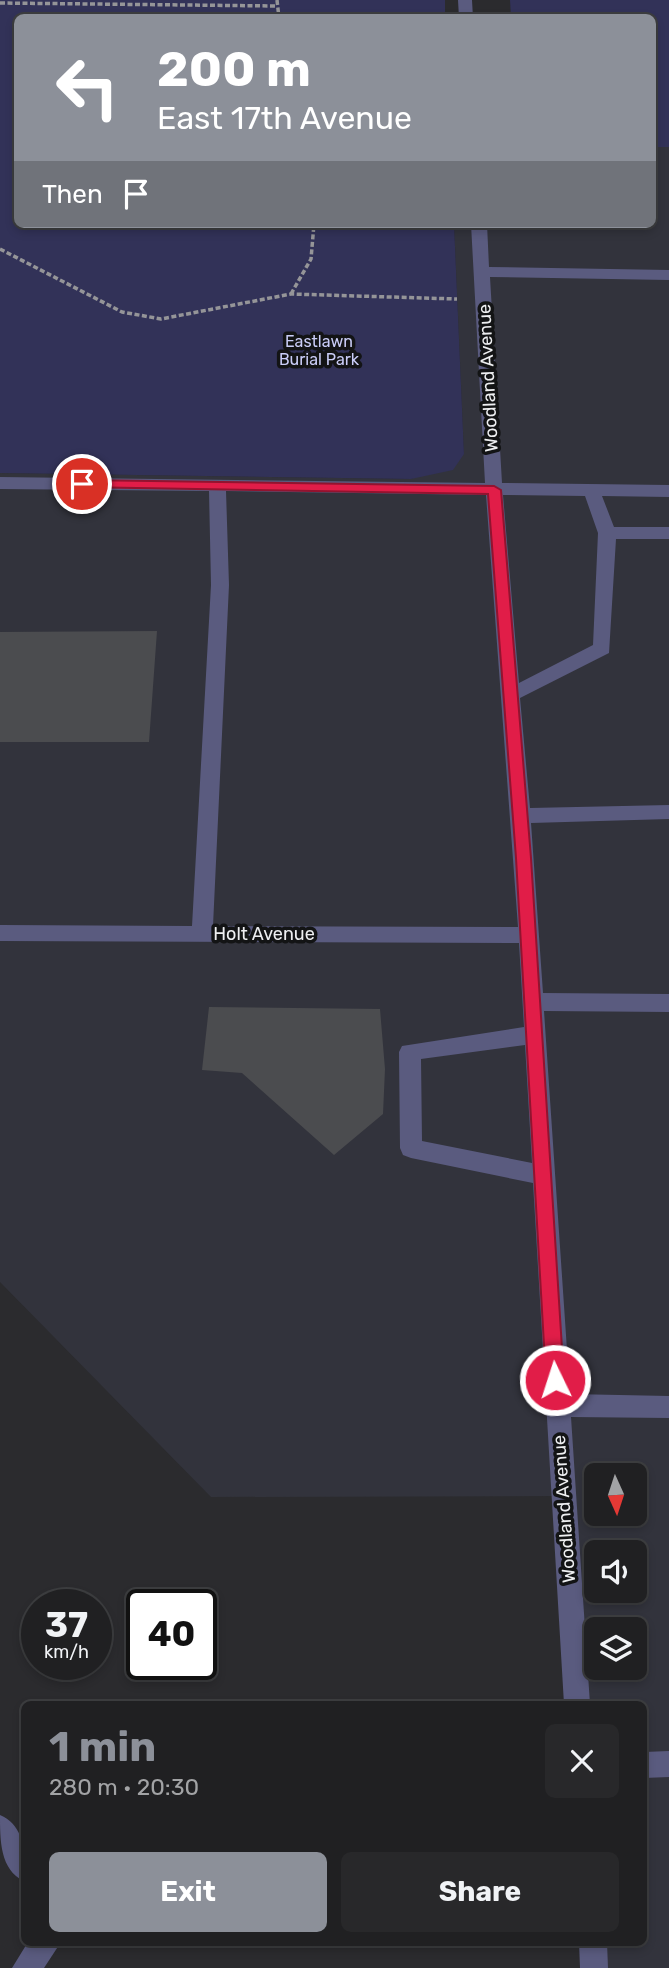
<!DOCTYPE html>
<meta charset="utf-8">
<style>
body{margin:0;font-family:Rubik,sans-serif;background:#28282a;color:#f1f3f6;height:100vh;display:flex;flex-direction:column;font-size:26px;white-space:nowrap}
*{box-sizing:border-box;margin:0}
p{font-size:23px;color:#a2a3a5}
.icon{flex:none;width:38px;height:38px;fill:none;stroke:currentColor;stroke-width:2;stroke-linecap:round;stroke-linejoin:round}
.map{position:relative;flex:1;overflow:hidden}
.details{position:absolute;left:21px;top:1701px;width:626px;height:245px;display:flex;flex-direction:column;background:#202022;border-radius:10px;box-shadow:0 4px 10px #0003,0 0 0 2px #3d3e40}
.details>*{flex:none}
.top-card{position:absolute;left:14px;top:14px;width:642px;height:214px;border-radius:10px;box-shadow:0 4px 10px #0003,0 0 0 2px #3d3e40;background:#8c9099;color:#fff;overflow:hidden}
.needle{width:46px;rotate:177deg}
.buttons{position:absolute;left:584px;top:1463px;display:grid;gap:14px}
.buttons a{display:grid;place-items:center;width:63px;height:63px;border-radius:10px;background:#202022;box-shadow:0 4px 10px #0003,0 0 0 2px #3d3e40;font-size:35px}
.speed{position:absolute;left:21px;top:1589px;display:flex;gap:14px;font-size:35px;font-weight:700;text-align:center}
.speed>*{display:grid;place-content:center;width:91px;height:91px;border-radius:50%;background:#202022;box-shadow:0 4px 10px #0003,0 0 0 2px #3d3e40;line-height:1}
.speed small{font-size:18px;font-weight:400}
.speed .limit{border:4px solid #111;border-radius:10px;background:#fff;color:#111}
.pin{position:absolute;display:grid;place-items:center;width:60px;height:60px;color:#fff;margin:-30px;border:4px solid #fff;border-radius:50%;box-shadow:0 2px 7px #0007}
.me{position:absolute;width:77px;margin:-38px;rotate:356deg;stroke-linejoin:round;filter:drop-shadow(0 0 5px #0008)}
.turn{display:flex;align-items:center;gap:24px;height:147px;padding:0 28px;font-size:32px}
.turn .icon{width:91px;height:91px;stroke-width:2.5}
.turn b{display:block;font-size:49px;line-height:60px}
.then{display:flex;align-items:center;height:66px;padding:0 28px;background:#0003;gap:14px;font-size:26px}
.round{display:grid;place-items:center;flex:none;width:74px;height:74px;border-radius:10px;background:#28282a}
.summary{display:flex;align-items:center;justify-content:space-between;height:119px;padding:0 28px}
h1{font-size:42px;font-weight:700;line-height:52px;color:#8c9099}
.button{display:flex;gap:14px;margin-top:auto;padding:14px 28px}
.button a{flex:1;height:80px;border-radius:10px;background:#8c9099;color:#fff;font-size:28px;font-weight:700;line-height:80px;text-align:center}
.button a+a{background:#28282a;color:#f1f3f6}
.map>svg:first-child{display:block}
</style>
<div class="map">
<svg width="669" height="1968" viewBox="0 0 669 1968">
<rect width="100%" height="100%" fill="#2b2b2e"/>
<path fill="#32333c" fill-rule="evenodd" d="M653,147H669V1968H593L591,1943L644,1942V1704H576L562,1496L211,1497L0,1282V473L411,479L464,454L454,224H653ZM597,1475H635V1514H597ZM597,1552H635V1591H597ZM597,1629H635V1668H597Z"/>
<path fill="#323258" d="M0,0H445V18H18V224H454L464,454L453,470L411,479L0,473Z
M510,0H669V147H653V18L511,17Z"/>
<path fill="#4b4c4f" d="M157,631L149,742H0V632Z
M209,1007L380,1009L385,1069L383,1114L334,1155L242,1073L202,1070Z"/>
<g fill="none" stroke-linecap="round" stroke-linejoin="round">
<path stroke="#959598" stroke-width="3.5" stroke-dasharray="5 2.5" stroke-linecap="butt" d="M277,0L279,18
M0,3L277,6
M0,249L122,312L161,319L291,294L457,299
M291,294L311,259L314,224"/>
<path fill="#5a5b7f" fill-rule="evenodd" d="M458,0H472L473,18H459Z
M471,224H487L489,267L669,270V280L490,277L502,483L669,485V497L602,496L614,527H669V539H616L609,653L520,698L530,808L669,805V819L531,823L543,993L669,994V1012L544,1011L570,1394L669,1396V1418L571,1417L590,1704H564L533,1183L411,1158L403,1155L400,1148L399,1052L402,1046L524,1027L519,943L0,941V925L192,926L211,585L209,491L0,489V477L485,483ZM226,491L486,495L518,927L213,926L229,585ZM503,495L585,496L598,533L593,645L519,683ZM525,1045L532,1163L422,1141L421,1059Z
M669,1751V1777L644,1778V1752Z
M0,1815C26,1826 26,1857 24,1881C0,1870 0,1840 0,1815Z
M28,1942H61L44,1968H12Z
M579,1942H607L608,1968H580Z"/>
</g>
<path fill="#e11d48" stroke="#92132f" stroke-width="2" d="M82,480L494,486L501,490L531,858L564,1380L562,1386L555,1388L549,1386L546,1380L516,858L488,494L77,487V481Z"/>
<g text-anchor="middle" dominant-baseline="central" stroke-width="7" stroke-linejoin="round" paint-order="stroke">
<g font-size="16" fill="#cacdf7" stroke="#131415">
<text x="319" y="341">Eastlawn<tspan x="319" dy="18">Burial Park</tspan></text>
</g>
<g font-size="18" fill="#eeeff1" stroke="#131415">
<text transform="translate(488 378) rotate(-93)">Woodland Avenue</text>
<text x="264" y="934">Holt Avenue</text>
<text transform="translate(564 1509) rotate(-94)">Woodland Avenue</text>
</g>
</g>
</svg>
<div class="buttons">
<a><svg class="needle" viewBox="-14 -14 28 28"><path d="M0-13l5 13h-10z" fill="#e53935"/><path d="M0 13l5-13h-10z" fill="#a2a3a5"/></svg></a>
<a><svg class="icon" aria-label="sound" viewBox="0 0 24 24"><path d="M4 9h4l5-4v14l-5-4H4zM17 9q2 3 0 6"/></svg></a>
<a><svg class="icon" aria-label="layers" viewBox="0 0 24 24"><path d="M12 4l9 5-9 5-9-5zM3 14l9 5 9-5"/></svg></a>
</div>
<div class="speed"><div>37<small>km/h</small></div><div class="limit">40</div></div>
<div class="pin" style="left:82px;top:484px;background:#d93025"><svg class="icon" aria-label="arrive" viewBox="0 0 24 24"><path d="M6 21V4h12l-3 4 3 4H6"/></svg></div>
<svg class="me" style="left:555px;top:1380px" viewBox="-20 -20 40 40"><circle r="17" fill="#e11d48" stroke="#fff" stroke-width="3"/><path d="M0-11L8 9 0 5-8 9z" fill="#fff"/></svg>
<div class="top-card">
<div class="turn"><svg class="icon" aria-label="left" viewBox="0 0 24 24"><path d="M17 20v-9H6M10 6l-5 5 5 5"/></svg><div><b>200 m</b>East 17th Avenue</div></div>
<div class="then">Then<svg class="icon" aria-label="arrive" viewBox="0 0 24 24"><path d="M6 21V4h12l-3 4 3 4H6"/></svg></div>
</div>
<section class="details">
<div class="summary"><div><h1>1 min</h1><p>280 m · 20:30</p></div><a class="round"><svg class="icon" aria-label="close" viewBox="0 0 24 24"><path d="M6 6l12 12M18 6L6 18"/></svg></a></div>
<div class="button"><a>Exit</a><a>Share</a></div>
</section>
</div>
